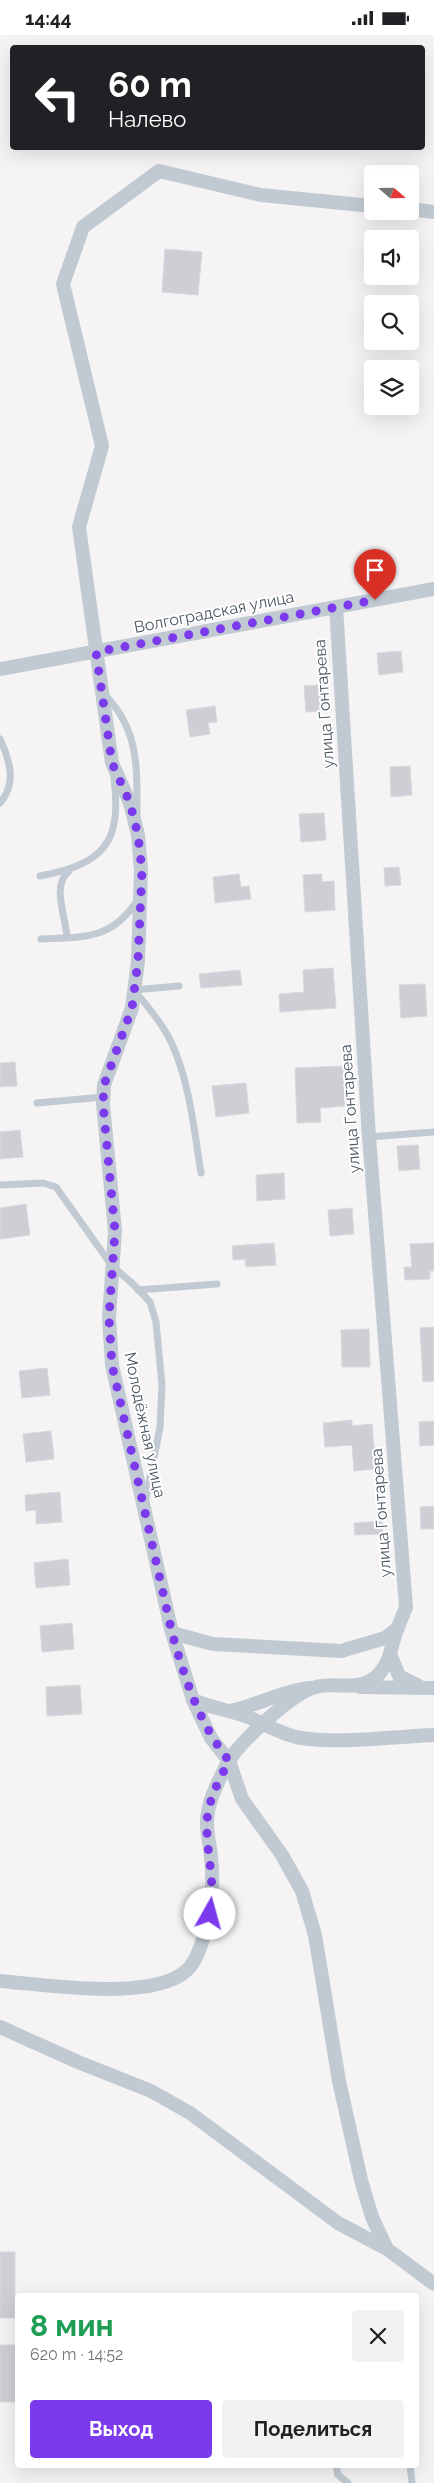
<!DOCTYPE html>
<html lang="ru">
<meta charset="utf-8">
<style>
body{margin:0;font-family:Raleway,sans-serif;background:#f2f2f2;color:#202124;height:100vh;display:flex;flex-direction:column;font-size:19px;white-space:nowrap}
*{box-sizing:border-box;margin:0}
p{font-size:16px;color:#757577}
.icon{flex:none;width:28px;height:28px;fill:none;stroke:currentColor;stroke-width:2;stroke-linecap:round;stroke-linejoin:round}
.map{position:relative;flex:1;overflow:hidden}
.details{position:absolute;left:15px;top:2258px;width:404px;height:175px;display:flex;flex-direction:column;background:#fff;border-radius:5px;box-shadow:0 5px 20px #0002}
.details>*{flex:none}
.banner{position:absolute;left:10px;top:10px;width:415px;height:105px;border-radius:5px;box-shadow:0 5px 20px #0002;background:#202124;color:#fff;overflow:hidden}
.needle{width:32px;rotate:110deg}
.fabs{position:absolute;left:364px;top:130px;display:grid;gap:10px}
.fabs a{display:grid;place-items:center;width:55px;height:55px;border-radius:5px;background:#fff;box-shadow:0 5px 20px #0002;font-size:25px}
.pin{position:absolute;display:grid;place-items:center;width:42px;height:42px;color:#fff;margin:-51px -21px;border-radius:50% 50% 50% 0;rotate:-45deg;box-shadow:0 0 5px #0007}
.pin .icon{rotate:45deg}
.me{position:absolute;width:55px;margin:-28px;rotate:7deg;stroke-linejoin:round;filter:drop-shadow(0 0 4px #0008)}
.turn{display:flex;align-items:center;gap:18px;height:105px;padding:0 15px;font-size:22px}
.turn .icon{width:65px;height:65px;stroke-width:2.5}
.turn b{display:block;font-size:35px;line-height:42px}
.round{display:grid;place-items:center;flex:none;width:52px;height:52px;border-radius:5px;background:#f2f2f2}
.head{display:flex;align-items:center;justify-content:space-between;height:85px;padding:0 15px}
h1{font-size:30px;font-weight:700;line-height:38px;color:#1e9e55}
.cta{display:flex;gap:10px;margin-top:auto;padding:10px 15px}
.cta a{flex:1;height:58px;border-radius:5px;background:#7c3aed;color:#fff;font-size:20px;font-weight:700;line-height:58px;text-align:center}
.cta a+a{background:#f2f2f2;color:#202124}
.status{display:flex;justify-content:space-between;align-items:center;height:35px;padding:0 25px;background:#fff;direction:ltr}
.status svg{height:14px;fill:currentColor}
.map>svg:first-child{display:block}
</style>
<div class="status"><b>14:44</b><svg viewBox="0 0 49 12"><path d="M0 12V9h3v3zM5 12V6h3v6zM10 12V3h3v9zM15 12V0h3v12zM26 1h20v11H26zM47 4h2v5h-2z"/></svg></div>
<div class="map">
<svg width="434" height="2448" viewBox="0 0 434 2448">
<rect width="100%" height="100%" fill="#f5f3f3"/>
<path fill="#cdcfd5" stroke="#d7d9de" d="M165,214L202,217L198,260L162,257Z
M401,616L403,637L379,640L377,618Z
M323,650L325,676L306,677L304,651Z
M215,671L217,687L208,688L210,699L190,702L186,675Z
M410,731L412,760L391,762L390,732Z
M324,778L326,805L301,807L299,779Z
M399,832L401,850L385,851L384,833Z
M239,839L241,852L249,851L251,864L215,868L213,842Z
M322,839V847L334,846L335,875L305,877L303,840Z
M333,933L336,973L280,977L279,959L304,957L303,935Z
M240,935L242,950L201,953L199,939Z
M425,949L427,981L401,983L399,950Z
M15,1027L17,1051L0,1052V1028Z
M343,1031L345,1071L320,1073L321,1087L297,1088L295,1033Z
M246,1048L249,1078L216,1082L212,1051Z
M20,1095L23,1122L0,1124V1097Z
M418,1110L420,1134L399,1136L397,1111Z
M284,1138L285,1164L257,1166L256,1140Z
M26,1169L30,1200L0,1204V1173Z
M352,1173L354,1199L330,1201L328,1175Z
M274,1208L276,1230L246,1232L245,1224L233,1225L232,1211Z
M434,1208V1236H430V1244L405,1245L404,1232H412L410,1209Z
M434,1292V1346L423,1347L420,1293Z
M369,1294L370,1332H342L341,1295Z
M47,1333L50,1360L22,1363L19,1336Z
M352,1385V1391L372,1389L376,1434L354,1436L352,1410L325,1412L323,1388Z
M434,1386V1410L420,1411L419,1387Z
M51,1396L54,1424L26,1427L23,1399Z
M60,1457L62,1487L36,1489V1475L26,1476L25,1460Z
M434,1471V1494H421L420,1472Z
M382,1486L383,1499L355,1500L354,1488Z
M68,1524L70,1550L36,1553L34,1528Z
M72,1588L74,1614L42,1617L40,1591Z
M80,1650L82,1679L47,1681L46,1652Z
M0,2217H15V2283H0Z
M0,2310H18V2367H0Z"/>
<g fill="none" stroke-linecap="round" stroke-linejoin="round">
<path stroke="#c1cad2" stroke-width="7" d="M105,660C139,695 137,732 137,778
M0,704C10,726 17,748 0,768
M40,841C104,829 122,808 114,743
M67,903C66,881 51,851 69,836
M41,904C84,902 111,905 137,866
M179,951L134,955C148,972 163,989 172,1009C190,1049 194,1095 201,1138
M37,1068L103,1062
M369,1102L434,1097
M0,1150L43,1148L56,1152L112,1231L132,1248L150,1267L156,1287L162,1350L160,1392L146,1463
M138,1255L217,1249
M336,2430L338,2440L348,2448
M410,2430L412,2448"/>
<path stroke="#c1cad2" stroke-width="14" d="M372,171L261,160L159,136L83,192L63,249L102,411L79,492L112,728L130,768L138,800L141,836L138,926L132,973L104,1050L103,1069L115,1196L109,1282L112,1330L172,1598L193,1665L211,1703L229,1726L242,1764L282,1820L302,1856L315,1900L339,2046L361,2145L372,2182L387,2214L434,2249
M410,174L434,177
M0,634L434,554
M172,1598L213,1609L341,1616L385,1603L398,1593
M391,1621L399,1641L419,1651
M360,1652L434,1653
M193,1665C211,1673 230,1675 248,1682C265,1689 282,1700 301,1703C343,1709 391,1702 434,1700
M230,1676C258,1670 282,1656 310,1653
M0,1946C46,1950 140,1964 179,1941C193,1933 197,1921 202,1907C212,1879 214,1851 211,1822C210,1811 207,1799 207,1788C207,1768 217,1749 226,1731C237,1709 292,1658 316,1652C338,1646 361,1659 380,1638C389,1627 390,1617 394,1604C397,1593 402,1583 406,1572L369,1102L336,572
M0,1992L78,2027L151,2056L190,2078L338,2188L387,2214"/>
</g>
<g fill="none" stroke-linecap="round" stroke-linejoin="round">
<path stroke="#7c3aed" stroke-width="9" stroke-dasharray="0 16.2" d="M210,1879C216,1847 206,1819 207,1787C208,1765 219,1745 229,1726C199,1688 185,1644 172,1598L112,1330L109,1282L115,1196L103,1069L104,1050L132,973L138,926L142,836L138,800L130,768L112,728L96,617L375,565"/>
</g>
<g text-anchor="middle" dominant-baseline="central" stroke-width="4" stroke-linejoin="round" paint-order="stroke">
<g font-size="16" fill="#4a5661" stroke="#fff">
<text transform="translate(214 577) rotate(-11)">Волгоградская улица</text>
<text transform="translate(324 669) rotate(-94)">улица Гонтарева</text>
<text transform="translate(350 1074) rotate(-94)">улица Гонтарева</text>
<text transform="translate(145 1390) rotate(78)">Молодёжная улица</text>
<text transform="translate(381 1478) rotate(-94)">улица Гонтарева</text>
</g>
</g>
</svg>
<div class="fabs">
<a><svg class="needle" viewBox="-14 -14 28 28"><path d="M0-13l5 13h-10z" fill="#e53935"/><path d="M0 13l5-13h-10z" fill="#757577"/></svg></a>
<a><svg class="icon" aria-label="sound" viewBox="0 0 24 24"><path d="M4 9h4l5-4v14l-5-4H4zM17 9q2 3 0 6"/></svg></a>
<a><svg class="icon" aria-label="search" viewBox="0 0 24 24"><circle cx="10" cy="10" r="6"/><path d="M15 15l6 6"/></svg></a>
<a><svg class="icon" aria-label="layers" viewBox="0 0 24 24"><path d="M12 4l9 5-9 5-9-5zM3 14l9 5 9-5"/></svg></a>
</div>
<div class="pin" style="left:375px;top:565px;background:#d93025"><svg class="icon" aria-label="arrive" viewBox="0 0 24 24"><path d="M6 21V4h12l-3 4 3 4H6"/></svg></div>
<svg class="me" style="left:210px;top:1879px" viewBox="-20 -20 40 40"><circle r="19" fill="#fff"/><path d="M0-13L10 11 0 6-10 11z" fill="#7c3aed"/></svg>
<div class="banner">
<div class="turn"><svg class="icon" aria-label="left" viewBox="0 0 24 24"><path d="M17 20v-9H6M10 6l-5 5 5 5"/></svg><div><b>60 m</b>Налево</div></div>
</div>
<section class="details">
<div class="head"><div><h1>8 мин</h1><p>620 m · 14:52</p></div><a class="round"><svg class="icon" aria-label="close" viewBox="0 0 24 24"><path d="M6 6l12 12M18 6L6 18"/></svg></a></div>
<div class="cta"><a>Выход</a><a>Поделиться</a></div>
</section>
</div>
